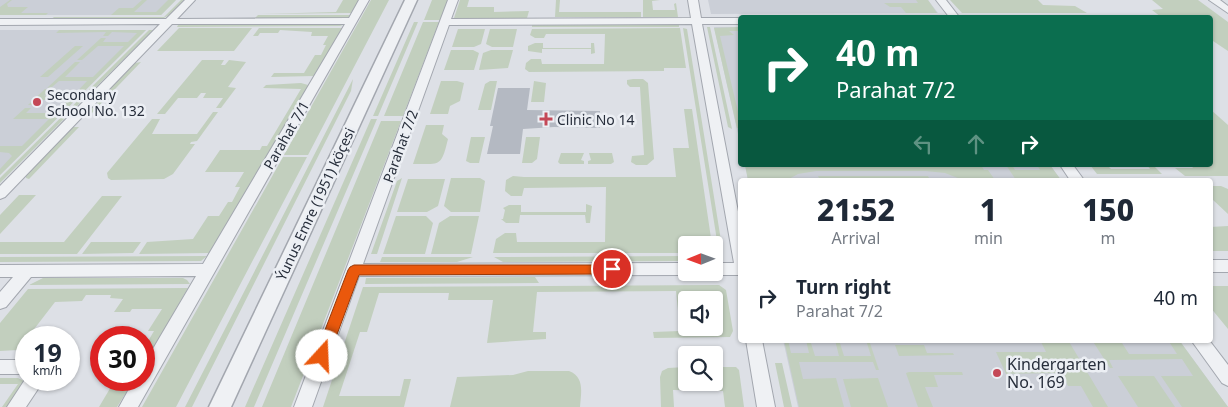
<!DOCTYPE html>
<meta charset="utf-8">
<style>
body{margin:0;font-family:"Noto Sans",sans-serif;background:#f2f2f3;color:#1f2937;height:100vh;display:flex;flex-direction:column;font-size:19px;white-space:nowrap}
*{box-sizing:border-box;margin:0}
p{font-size:16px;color:#747a83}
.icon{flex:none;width:28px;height:28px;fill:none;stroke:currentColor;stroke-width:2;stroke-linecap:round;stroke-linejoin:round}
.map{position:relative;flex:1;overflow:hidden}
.sheet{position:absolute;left:738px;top:178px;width:475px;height:165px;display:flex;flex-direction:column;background:#fff;border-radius:5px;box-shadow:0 1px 4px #0004}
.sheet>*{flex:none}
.hud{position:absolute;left:738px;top:15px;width:475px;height:152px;border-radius:5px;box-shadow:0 1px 4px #0004;background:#0b6e4f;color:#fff;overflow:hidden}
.needle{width:32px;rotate:269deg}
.tools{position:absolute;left:678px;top:236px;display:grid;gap:10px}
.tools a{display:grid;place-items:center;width:45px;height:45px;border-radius:5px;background:#fff;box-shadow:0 1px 4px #0004;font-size:25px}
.speed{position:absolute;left:15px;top:326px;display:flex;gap:10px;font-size:25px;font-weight:700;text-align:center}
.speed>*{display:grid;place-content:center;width:65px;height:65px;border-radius:50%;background:#fff;box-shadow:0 1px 4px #0004;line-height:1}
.speed small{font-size:12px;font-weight:400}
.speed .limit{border:8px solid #d22;background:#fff;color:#111}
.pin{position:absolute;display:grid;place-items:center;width:42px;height:42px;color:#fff;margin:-21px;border:2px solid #fff;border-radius:50%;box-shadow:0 1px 5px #0007}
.me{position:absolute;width:55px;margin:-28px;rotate:20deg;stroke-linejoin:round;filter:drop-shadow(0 0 4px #0008)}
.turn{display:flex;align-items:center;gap:18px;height:105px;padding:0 15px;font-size:22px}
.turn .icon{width:65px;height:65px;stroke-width:2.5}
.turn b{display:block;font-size:35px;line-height:42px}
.lanes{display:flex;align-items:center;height:48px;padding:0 15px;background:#0003;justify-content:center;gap:25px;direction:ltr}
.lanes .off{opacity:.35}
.eta{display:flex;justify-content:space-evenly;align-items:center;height:85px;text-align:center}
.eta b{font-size:30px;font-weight:800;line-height:35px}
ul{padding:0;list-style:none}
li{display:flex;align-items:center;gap:15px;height:70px;padding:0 15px}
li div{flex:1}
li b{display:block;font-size:19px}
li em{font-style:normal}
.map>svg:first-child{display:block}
</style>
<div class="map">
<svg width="1228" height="407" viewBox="0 0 1228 407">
<rect width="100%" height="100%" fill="#dde0e6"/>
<path fill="#cbcfd7" d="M0,0H176L161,15H0Z
M708,0H928L938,13L711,14Z
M714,27H740V143Z
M0,30H146L0,175Z
M745,165H1050L1061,180H748Z
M783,340H1179L1228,407H798Z"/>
<path fill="#c2cfbe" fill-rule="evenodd" d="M10,0H12L7,4L8,7H28L21,13H48L46,15H0V7Z
M142,0H147L134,12H156L168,0H176L161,15H111L119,8H133Z
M181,0H184L169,15L162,19H51L54,17H164Z
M343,0H359L351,13L259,14L336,12Z
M371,0H389L308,155H284Z
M432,0H448L440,20H424Z
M460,0H469L467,7H494V12L529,11L527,18H454Z
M556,0H560L559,12H641V17H555Z
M643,0H660L652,1L653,10H675L674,4L676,3L678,17H643Z
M916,0H928L937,13H906L901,7H890L884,3H918Z
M950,0H1038L1043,5L1075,6L1087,13H962Z
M1152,0H1198L1228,22V51L1210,39V18L1161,17L1152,10L1163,9Z
M258,15H350L348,18H255Z
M772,15H878L875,17H776Z
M965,15H1088L1090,17H969Z
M414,22H418L378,116H373Z
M423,22H439L403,116H384Z
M178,25H340L343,26L177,27Z
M532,25H679V27H532Z
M707,27H710L732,129L728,127Z
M740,27V31H729L734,35L720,36L740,120V128H737L714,28Z
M179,28H252L234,51H157Z
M259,28H343L314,76L271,77L274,73H304L315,55H321L326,45H323L328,36H311L312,32L280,30L278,33H260L258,36H253Z
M680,28L686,68H664V71L529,72L525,69L526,63L531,59H541L542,64H604L605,34H546L544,38H535L530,35L532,29Z
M683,28L687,29L723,253H719Z
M458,29H485L481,44L474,47H452Z
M490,29H517L513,47H492L486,44Z
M59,30H146L0,175V169L12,156L9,153L0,152V146H22L49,119H13L25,108H31L26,113H55L68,100H39L33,105H28L45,89L50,90L44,96H73L87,81H59L52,87L47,88L75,62H80L65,77H93L124,46H98L82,60H77L101,38H106L103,42H128L137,33L112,32L108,36H103L106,32L56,33Z
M149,30H153L0,183V178Z
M535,43H543V48H591V43H594L595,53L591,54V49H542V53L528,51V46Z
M75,46H83L48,77H40Z
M451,50H473L479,53L474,70H444Z
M491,50H513L508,68L479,70L483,53Z
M202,60H224L221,65H225L229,60L246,62L228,87L236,88L221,108H216L223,98H203L206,93H201L197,98H178L165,114H157Z
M141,62L92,113H87L135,63Z
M353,79L351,91L192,407H185Z
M633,79H643L648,83L654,159L647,165H636L631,162L632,156L644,155L640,87H630L627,84V80Z
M441,81H457L464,83L460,101L450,106L448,114H430Z
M490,81H497L491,110H478L485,84Z
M534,81L546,83L544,102H531Z
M301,83L308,85L307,88L209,253L139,254L147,242L193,239L208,216H219L228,202H232L240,187H235L244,172H205L220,150H260L262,146H267L301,89L263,88L266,85Z
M684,109H692L712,245H686V253H493L496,239L505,233H516L517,242H605L606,187L524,188L522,196H511L505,191L506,180L513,176L524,177H676L673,148H689Z
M1210,109L1228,125V176H1185L1175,168H1193L1191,165H1210V118H1213L1210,115Z
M213,112H218L197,141L191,142L190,144H195L173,174L164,179L111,180L108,178L107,173L152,119H160L152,134H197Z
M371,119H377L254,407H245Z
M381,121H401L291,407H262Z
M426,125H444L442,134L448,139C441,167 441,164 413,164Z
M73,127H79L29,179L26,178V176Z
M471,137H485L479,163H470L466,161Z
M526,137H540L537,159L532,163H522Z
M561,153H584L581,160L584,161V164H560L558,162Z
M589,153H612L614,162L611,164H588V161L591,160Z
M283,157H307L176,407H142Z
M745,165H981L984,170H988L995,180H963L945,173L926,171H816L798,174L787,180H748Z
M1006,165H1012L1015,170H1040L1037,165H1050L1061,180H1016Z
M1090,165H1107L1111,169H1150L1147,165H1153L1162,174H1097Z
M818,176H928L930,180H820Z
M402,178L377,254H371L397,181Z
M451,178H480L485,181L480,212H451L444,206Z
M408,179H445L438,206L427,212H397Z
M1210,186H1221L1228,189V214L1212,199H1210Z
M19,195H36L0,234V215Z
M102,196H122L77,254H0V242H64Z
M586,204L592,206L590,223H586L585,215H520L519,223H506L501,219H503L505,210L503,208L509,205H521V212H586Z
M396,216H426L433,223L425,254H383Z
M450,216H479L471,254H431L439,223Z
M1228,226V251H1210V227Z
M91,242H141L133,253L82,254Z
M207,256L201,261L0,262V257Z
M686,256V261L503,262L494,257Z
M382,257H473L457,262H380Z
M535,277L539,283L365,284L366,278Z
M43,278H183L187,280L190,284L29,285Z
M719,285L726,290L733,331L730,337L654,338L653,332L680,331L676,291L537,292L533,332H546V339L487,343L493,300H448L449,293H379L367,332H360L339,396H400L404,379H411L404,407H323L363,287ZM686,300H714V328H686Z
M1210,286H1228V329L1210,307Z
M188,288L144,364V348L154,331H148L162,309H132L130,312H114L123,299L110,298L111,295H86L82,301L55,302L18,350L0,351V323L28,289Z
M784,340H788L791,353H809L806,340H810L815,356H839L835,340H839L844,356H871L866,340H869L879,370H876L873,362H799L803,379L836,378L844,407H799Z
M1040,340H1068L1108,407H1093L1081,386H1068L1061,373L1006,374L996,352H1046Z
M1092,340H1120L1129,354H1177L1168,340H1179L1228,407H1182L1161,376H1193L1182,359L1109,360L1113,368H1110Z
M895,345H924L927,353H953L954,355L899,356Z
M775,363H782L792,407H784Z
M686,367V382H714V367H736L739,370L744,407H725L723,391L673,390L674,407H661L660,377L662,371L668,368Z
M528,371H569C585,377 581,393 580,407H450L457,377L513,375Z
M909,372H962L963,375H934L938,387H925L933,407H918L907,376L906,373Z
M1118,376H1154L1175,407H1138Z
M0,378H18L24,381L8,407H2L18,384H0Z
M878,378L888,407H851L843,379Z
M115,380H134L117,407H48H99Z"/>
<path fill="#b4b9c2" d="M498,88H530L527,110L600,111V128L554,127L523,129L520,154H487L493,126H490Z"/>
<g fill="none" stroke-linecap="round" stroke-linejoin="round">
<g stroke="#a3a7af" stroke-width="2">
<path id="minor" d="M185,0H195L177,19L349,18L359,0H369L138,407H119L134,380H144V364L196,276L31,277L6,307L0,309V292L13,277H0V265L203,264L345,24H172L5,197L0,199V186L160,24L0,25V19H166Z
M448,0H458L451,19L691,18L688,0H698L701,18H740V24H702L740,222V275H714L708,272H714V263H734L692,24L449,25L363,264L686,263V272H692L686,275L359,276L312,407H294Z
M936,0H946L960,18H950Z
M1209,0H1220L1228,6V13Z
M1060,165H1073L1084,180H1070Z
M1210,260H1228V272H1210Z
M746,340H762L775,407H757Z
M1191,340H1209L1228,365V386L1222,383Z
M0,360H26V374H0Z
M26,378V380H44L26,407H7Z"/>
</g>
<g stroke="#a3a7af" stroke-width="3">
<path id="tertiary" d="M405,0H417L231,407H209Z"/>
</g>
<use href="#minor" fill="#eff1f4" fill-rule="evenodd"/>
<use href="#tertiary" fill="#eff1f4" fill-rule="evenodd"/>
</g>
<path fill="#ea580c" stroke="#983908" d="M354,265H612L616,266L618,269L616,273L612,274L359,275L329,356L327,360L322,362L317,360L315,356L348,270L350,267Z"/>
<g fill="#c44857" stroke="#eceff4" stroke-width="2">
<circle cx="37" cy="102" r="5"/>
<path d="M543.5 111.5h5v5h5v5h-5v5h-5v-5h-5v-5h5z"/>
<circle cx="997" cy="373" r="5"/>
</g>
<g text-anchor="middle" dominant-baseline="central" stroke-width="5" stroke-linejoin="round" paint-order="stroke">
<g font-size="14" fill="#272e3b" stroke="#eceff4" text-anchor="start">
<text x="47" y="94">Secondary<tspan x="47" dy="16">School No. 132</tspan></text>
<text x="557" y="119">Clinic No 14</text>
</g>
<g font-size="14" fill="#272e3b" stroke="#eceff4">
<text transform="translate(286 135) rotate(-60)">Parahat 7/1</text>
<text transform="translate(400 146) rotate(-70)">Parahat 7/2</text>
<text transform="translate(315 204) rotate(-65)">Ýunus Emre (1951) köçesi</text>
</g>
<g font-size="16" fill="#272e3b" stroke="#eceff4" text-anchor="start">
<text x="1007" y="364">Kindergarten<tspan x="1007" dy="18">No. 169</tspan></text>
</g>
</g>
</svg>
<div class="tools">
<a><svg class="needle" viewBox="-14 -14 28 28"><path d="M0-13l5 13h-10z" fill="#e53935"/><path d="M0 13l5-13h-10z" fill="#747a83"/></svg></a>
<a><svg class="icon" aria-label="sound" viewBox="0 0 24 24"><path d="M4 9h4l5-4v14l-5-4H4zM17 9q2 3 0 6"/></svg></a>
<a><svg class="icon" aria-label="search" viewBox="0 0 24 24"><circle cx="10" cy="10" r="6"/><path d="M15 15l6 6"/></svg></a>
</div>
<div class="speed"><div>19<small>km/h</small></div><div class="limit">30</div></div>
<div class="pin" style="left:612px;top:269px;background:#d93025"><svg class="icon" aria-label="arrive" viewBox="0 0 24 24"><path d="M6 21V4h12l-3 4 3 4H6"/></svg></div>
<svg class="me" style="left:322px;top:356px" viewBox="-20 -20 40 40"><circle r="19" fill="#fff"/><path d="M0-13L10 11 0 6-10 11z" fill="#ea580c"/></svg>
<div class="hud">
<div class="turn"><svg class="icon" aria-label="right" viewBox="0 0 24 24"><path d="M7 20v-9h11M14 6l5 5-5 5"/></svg><div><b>40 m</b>Parahat 7/2</div></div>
<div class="lanes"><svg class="icon off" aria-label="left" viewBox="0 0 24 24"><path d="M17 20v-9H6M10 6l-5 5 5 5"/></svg><svg class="icon off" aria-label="ahead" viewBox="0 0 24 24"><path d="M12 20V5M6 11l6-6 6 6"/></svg><svg class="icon" aria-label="right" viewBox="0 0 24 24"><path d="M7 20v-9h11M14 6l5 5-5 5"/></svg></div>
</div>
<section class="sheet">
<div class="eta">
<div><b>21:52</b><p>Arrival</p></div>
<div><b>1</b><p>min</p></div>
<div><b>150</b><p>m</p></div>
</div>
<ul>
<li><svg class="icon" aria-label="right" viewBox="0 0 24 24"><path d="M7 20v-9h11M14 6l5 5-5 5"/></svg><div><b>Turn right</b><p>Parahat 7/2</p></div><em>40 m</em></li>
</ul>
</section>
</div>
